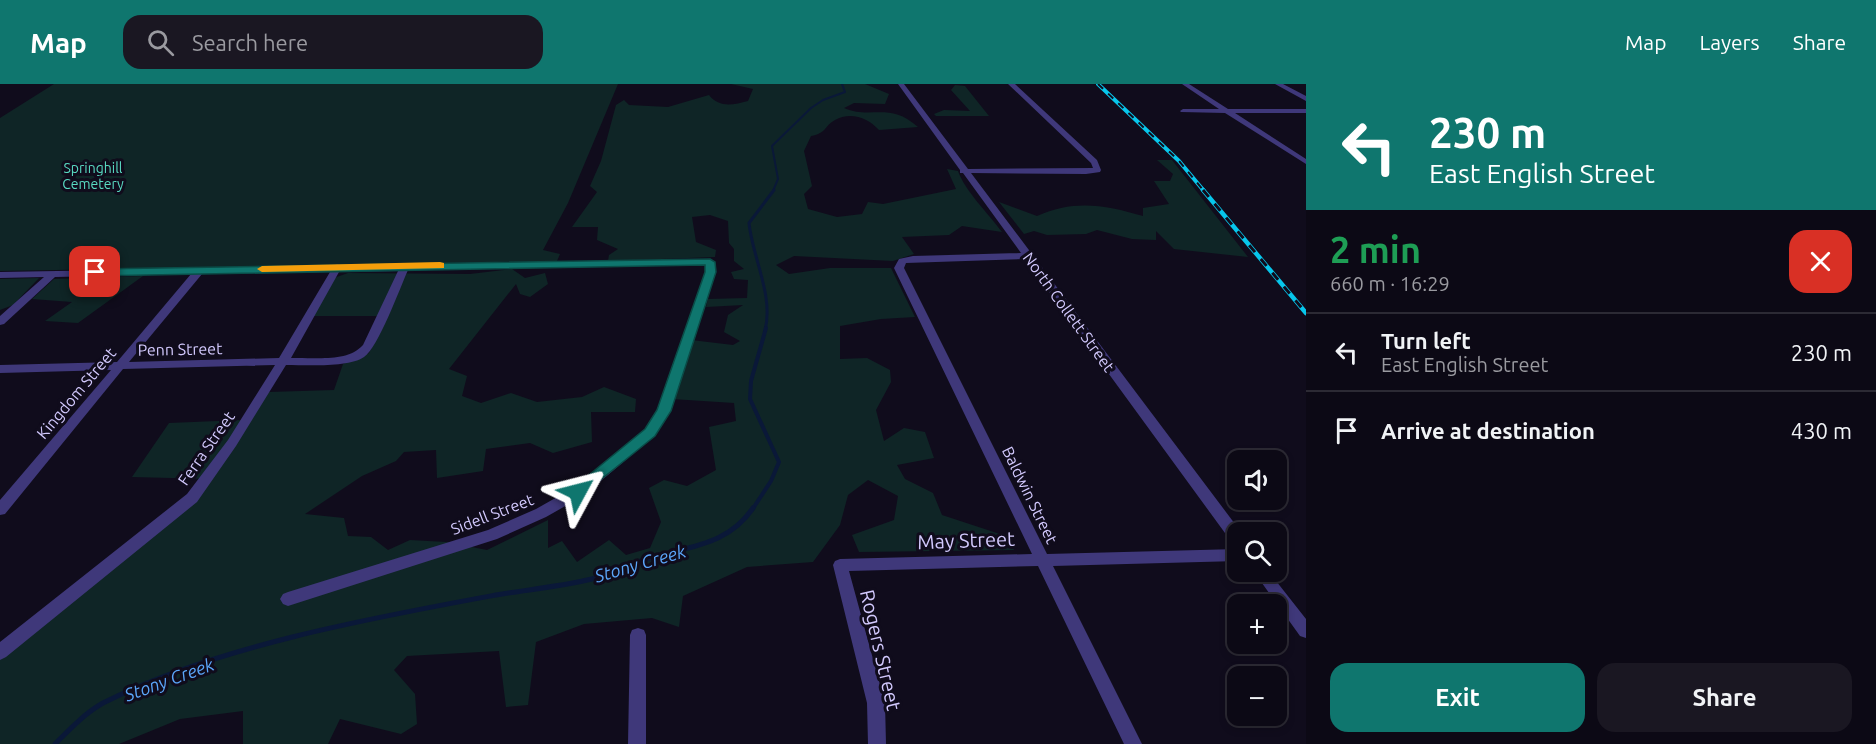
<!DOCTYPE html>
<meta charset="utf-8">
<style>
body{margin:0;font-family:Ubuntu,sans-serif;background:#1a1722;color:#f1f3f6;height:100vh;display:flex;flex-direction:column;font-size:22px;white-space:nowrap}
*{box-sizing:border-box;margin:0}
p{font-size:20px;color:#9a9aa0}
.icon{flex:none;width:33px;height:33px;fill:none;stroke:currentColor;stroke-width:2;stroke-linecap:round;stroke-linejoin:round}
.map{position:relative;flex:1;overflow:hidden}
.sheet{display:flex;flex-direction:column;background:#0c0915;width:570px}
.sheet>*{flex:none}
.guide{background:#0f766e;color:#fff;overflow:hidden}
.tools{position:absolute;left:1227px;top:366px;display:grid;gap:12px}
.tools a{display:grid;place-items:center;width:60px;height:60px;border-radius:12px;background:#0c0915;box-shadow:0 3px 9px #0003,0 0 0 2px #2c2a34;font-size:30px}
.pin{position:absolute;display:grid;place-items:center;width:51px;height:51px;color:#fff;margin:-26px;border-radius:12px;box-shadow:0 3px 9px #0006}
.me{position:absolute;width:66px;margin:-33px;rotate:52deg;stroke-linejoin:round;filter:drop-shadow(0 0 4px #0008)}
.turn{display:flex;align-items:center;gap:21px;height:126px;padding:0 24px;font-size:27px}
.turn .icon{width:78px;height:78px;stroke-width:2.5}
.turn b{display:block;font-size:42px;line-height:51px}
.round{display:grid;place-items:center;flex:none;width:63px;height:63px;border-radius:18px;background:#1a1722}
.summary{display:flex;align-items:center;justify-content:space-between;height:102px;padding:0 24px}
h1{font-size:36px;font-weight:700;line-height:45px;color:#1e9e55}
.button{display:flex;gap:12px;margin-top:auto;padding:12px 24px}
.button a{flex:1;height:69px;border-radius:18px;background:#0f766e;color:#fff;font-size:24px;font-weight:700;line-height:69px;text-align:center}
.button a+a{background:#1a1722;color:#f1f3f6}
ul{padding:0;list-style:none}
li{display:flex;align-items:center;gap:18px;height:78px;padding:0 24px;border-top:2px solid #2c2a34}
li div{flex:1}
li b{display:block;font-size:22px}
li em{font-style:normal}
header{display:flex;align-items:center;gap:36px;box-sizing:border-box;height:84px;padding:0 30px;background:#0f766e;color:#fff}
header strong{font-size:28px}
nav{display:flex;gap:33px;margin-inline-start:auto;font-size:21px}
.search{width:420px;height:54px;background:#1a1722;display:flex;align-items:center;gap:15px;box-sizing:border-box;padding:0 21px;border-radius:18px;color:#9a9aa0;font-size:22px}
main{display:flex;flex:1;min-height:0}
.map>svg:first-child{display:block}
</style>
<header>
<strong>Map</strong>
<div class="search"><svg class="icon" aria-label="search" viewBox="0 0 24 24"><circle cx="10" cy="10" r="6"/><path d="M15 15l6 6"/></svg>Search here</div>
<nav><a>Map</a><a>Layers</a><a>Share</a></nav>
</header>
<main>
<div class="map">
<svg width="1306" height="660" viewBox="0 0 1306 660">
<rect width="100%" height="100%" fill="#100c1c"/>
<path fill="#0f2526" d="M54,0H618L568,119L543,166L560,170L557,177L0,187V34Z
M731,0H865L889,10L885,20L854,19L844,24C871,36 889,17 918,43L879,46C869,34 850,27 835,36C824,42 827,49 811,52L804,67L812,102L804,110L808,125L837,133L862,130L868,118L883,120L956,105L947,85L958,87C965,107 988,129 1002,148L962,142L949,151L902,153L914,170L893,177L794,172L776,181L789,190L830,184H891L915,233L881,235L840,242V275L867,274L890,286L891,298L876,326L884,357L904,344L925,348L934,374L897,381L905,395L933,409L942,431L1006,452L1014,466L859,468L852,451L894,436L898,412L868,396L848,411L840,441L813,478L747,483L683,512L679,543L652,534L584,540L536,558L528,621L506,623L499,567L407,572L394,586L415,610L417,640L401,650L340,635L328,660H243V627L180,635L119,660H0V570L211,395L132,393L169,339L242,336L269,308L334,306L343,280L369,269L385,232H312L334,194L348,189L470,190L512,185L525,194L545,189L548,200L530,213L520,210L516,200L449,285L467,292L462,312L481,319L511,309L537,318L582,313L604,303L636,315L635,328H591L592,358L553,369L530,359L486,365L483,387L437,394L436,366L404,368L396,377L362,392L305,430L344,434L348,452L371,453L388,466L410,456L446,458L487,466L548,436V464L562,457L577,478L609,456L626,471L650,464L661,438L649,404L664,396L687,402L716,386L709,343L736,337L734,319L672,315L691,256L733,261L740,257L724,248L728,231L743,221L706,223L708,215L747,214L748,196L734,195L731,188L744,185L734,177V165L729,159L728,137L710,131L692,133L696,158L716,166L715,173L608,177L609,171L618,165L597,156L598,143H572L597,108L590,102L601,77L616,21L624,16L629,21L668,23L709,11C719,24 733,21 748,17L753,5Z
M955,1L965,2L989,32H936L934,30L944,26L970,27L951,6Z
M1157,76H1172L1248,173L1174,165L1156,147V156L1132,155L1097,146L1086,150L1047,151L1034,147L1024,150L999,118L1037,132C1074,115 1106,121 1143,132V124L1169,120L1154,97H1170L1173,90Z
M143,192L78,239L45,237L72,218L32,215L54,195Z
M39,194L13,221L0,226V195Z"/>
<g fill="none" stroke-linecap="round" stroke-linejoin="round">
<path stroke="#0a1838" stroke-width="2" d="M773,107L778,95L772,62L811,24L823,16L845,8L842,0"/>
<path stroke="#0a1838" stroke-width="3" d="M765,246C774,212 752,172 749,139L774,106"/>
<path stroke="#0a1838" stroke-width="4" d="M752,426L771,397L779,378L750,315L751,297L766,244"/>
<path stroke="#0a1838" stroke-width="5" d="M55,660C70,645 85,629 103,619C217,562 371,534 496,511C531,505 569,502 603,492C619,487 634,479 650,474C689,462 727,462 753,424"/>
<path fill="#3f387a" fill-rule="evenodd" d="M898,0H904L968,85L1093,84L1091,79L1008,0H1015L1097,76L1101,86L1100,88L1086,90L971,89L1241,448H1238V462L1233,460L1025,175L906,179L904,184L1047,470L1238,465V477L1053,482L1142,660H1124L1038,482L849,487L885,619L886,660H868L867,619L833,481L835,477L840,475L1032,470L894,184L899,175L913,172L1021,169L963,89H960V86Z
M1182,0H1189L1228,25H1306V29H1235L1306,75V80L1225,29L1181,28L1180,27L1183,25H1219Z
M1275,0H1283L1306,12V17Z
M710,175L715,178V188L670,327L654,352L583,412L546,433L497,455L288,522L283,520L280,515L283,510L288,508L488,446L536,425L573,404L646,346L658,327L705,188V181L408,186C400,204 378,264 364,273C348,284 306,281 286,281L236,362L197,418L6,573L0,576V558L187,410L228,356L275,281L123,285L5,430L0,431V416L111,286L0,289V281L117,278L191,190L55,193L4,240L0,241V232L44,193L0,194V188L333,182L337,180L341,182L405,179L409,181ZM398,187L363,261C347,279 314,273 291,274L339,188ZM330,188L279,274L129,278L202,190Z
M1254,488H1269L1306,535V554L1300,552Z
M638,544L644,546L646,551V660H628L630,551L632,546Z"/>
<g stroke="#07c6eb" stroke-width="4">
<path id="rail-far1" d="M1098,0L1179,77L1204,107"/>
</g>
<g stroke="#07c6eb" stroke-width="4.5">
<path id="rail" d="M1203,106L1306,229"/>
</g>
<use href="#rail-far1" stroke="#100c1c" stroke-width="2" stroke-dasharray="7" stroke-linecap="butt"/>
<use href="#rail" stroke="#100c1c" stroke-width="3" stroke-dasharray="9" stroke-linecap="butt"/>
</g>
<path fill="#0f766e" stroke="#0a4d48" stroke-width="1.5" d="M710,175L715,178L716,188L671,327L655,352L578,414L573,412L570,408L573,404L645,345L657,326L705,188V181L95,192L90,188L95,185Z"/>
<path fill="#f59e0b" d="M440,178L444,179V184L262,188L257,185L262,182Z"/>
<g text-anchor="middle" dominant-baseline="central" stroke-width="6" stroke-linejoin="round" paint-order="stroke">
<g font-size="14" fill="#59dac2" stroke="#100c1c">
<text x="93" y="84">Springhill<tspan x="93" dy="16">Cemetery</tspan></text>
</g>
<g font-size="16" fill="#d2c9fd" stroke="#100c1c">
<text transform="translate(1069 228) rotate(54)">North Collett Street</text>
<text transform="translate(180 265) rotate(-1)">Penn Street</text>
<text transform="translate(76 309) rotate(-50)">Kingdom Street</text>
<text transform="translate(206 364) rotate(-55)">Ferra Street</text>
<text transform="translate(1030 411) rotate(64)">Baldwin Street</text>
<text transform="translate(492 430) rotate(-21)">Sidell Street</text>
</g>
<g font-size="18" font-style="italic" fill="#5ba6fa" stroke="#100c1c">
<text transform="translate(640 479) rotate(-16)">Stony Creek</text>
<text transform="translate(169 595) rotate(-20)">Stony Creek</text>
</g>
<g font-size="20" fill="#d2c9fd" stroke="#100c1c">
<text transform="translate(966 456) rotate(-2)">May Street</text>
<text transform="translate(881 566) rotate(77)">Rogers Street</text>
</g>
</g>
</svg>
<div class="tools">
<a><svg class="icon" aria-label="sound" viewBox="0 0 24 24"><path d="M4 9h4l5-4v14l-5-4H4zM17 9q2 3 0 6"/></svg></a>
<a><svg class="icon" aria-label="search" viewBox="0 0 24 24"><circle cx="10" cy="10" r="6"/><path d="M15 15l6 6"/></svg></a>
<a>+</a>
<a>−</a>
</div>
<div class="pin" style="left:95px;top:188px;background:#d93025"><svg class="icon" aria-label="arrive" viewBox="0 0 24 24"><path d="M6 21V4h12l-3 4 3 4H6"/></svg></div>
<svg class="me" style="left:578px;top:408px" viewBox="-20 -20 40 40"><path d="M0-17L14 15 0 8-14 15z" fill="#0f766e" stroke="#fff" stroke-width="4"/></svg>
</div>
<section class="sheet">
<div class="guide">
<div class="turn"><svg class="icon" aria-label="left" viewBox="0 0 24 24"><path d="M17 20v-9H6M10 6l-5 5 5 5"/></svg><div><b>230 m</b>East English Street</div></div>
</div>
<div class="summary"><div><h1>2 min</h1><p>660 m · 16:29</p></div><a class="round" style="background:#d93025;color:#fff"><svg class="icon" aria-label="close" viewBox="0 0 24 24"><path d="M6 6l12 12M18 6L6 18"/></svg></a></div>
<ul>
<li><svg class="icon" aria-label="left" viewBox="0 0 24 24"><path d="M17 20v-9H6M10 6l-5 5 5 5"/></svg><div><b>Turn left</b><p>East English Street</p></div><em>230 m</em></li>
<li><svg class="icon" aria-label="arrive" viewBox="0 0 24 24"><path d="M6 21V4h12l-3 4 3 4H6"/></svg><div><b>Arrive at destination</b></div><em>430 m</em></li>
</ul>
<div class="button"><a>Exit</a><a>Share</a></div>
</section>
</main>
